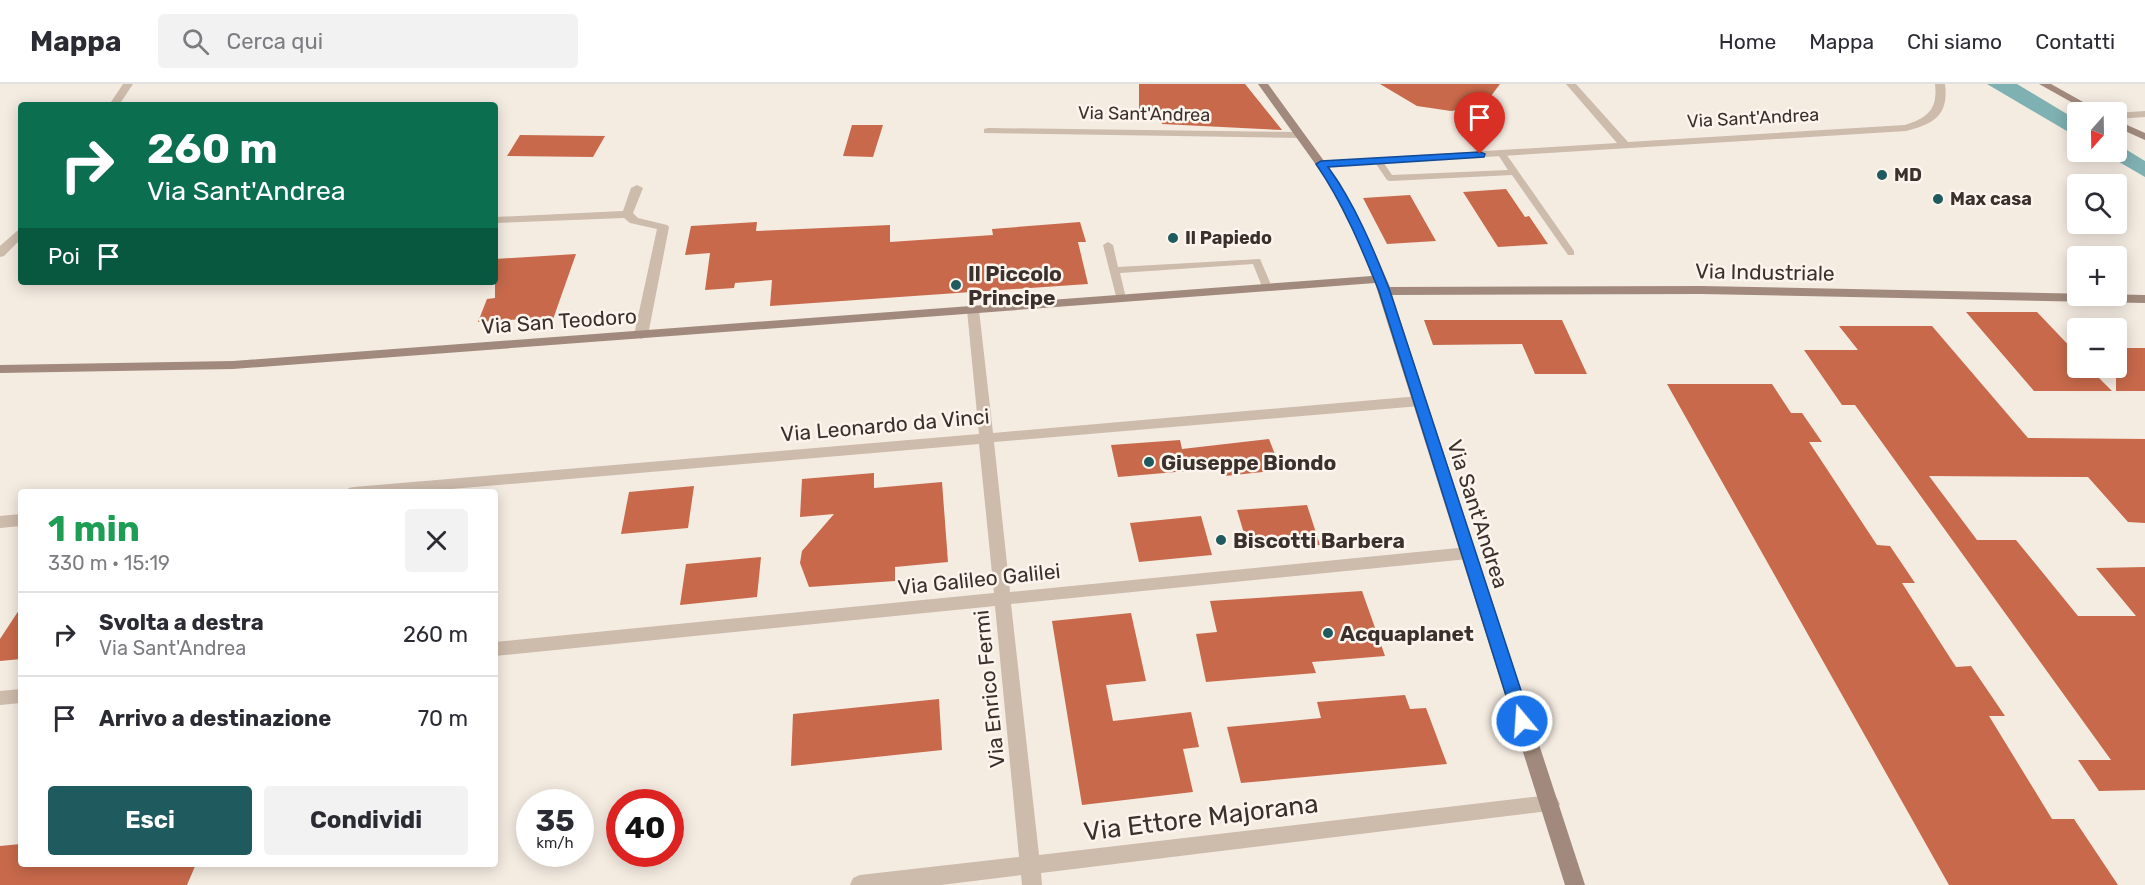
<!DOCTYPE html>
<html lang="it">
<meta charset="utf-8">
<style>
body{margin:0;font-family:Rubik,sans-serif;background:#f2f2f3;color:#2b2b33;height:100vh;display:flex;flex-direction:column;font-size:22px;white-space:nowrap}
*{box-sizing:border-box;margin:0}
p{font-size:20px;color:#7c7c81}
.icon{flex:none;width:33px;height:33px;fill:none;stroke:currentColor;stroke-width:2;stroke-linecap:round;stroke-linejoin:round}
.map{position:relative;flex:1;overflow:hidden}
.side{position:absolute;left:18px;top:405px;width:480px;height:378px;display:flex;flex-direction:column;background:#fff;border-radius:6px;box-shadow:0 3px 15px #0003}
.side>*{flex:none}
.hud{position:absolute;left:18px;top:18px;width:480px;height:183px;border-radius:6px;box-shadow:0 3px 15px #0003;background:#0b6e4f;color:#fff;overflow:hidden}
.needle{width:39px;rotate:200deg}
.tools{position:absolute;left:2067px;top:18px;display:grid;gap:12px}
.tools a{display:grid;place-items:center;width:60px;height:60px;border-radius:6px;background:#fff;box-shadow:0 3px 15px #0003;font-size:30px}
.speed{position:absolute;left:516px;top:705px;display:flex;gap:12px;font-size:30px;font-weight:700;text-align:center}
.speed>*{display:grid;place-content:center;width:78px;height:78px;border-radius:50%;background:#fff;box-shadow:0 3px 15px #0003;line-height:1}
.speed small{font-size:15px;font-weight:400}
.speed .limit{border:9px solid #d22;background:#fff;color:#111}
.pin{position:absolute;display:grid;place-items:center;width:51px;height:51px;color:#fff;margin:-62px -26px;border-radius:50% 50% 50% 0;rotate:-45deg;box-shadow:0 0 6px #0007}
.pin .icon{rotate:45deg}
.me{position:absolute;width:66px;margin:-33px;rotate:342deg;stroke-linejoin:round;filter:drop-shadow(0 0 4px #0008)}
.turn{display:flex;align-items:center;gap:21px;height:126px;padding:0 30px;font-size:27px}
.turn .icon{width:78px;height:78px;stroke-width:2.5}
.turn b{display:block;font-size:42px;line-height:51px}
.then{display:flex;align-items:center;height:57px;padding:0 30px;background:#0003;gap:12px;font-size:22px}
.round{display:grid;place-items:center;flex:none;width:63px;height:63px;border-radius:6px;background:#f2f2f3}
.summary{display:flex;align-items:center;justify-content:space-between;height:102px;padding:0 30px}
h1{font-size:36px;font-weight:700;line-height:45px;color:#1e9e55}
.cta{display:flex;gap:12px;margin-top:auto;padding:12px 30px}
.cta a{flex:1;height:69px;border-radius:6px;background:#1f5a5e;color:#fff;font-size:24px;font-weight:700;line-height:69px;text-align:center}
.cta a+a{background:#f2f2f3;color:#2b2b33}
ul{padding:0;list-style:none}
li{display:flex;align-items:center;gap:18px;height:84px;padding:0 30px;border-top:2px solid #e1e1e2}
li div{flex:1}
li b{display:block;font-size:22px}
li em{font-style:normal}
header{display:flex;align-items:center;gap:36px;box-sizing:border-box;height:84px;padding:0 30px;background:#fff;border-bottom:2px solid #e1e1e2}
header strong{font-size:28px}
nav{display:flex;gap:33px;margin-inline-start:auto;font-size:21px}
.search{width:420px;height:54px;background:#f2f2f3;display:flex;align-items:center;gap:15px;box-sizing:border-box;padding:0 21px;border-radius:6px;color:#7c7c81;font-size:22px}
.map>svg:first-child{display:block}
</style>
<header>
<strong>Mappa</strong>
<div class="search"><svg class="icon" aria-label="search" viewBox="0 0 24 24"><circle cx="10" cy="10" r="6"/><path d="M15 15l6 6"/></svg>Cerca qui</div>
<nav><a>Home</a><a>Mappa</a><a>Chi siamo</a><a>Contatti</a></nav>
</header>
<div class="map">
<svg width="2145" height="801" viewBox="0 0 2145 801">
<rect width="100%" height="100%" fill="#f4ebe1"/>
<path fill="#7fb0b2" d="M1987,0H2017L2077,36V53Z
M2117,60L2145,77V93L2102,68H2116Z"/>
<path fill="#c8694b" d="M1139,0H1245L1282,46L1162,40L1160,32H1155V27H1139Z
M1380,0H1500L1482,24L1478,23L1451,27L1417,22Z
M852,41H883L873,73L843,72Z
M520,51L605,52L593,73L507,72Z
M1506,105L1525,133L1529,132L1548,160L1498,163L1463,108Z
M1410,111L1436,157L1387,160L1363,114Z
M757,138L756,147L890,141V158L993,151L992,145L1080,138L1086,158H1078L1088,200L770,222L772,196L735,199L734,204L705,206L710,169L685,171L691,142Z
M576,170L552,238L523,239L525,235L478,238L487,215L495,214V175Z
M1966,228H2037L2078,271V284H2089L2112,307H2034Z
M1424,236H1562L1587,290H1535L1522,260L1433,261Z
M1839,242H1932L2028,354L2145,355V439L2128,438L2088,393L1929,392L1977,456H2016L2078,532H2136L2096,484L2145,483V706L2099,707L2078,676H2111L1855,321H1842L1804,266H1858Z
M2116,264H2145V307H2116Z
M1667,300H1772L1791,329H1802L1822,358H1809L1877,461L1890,462L1915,499H1902L1956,583L1971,582L2005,632H1989L2052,735H2074L2118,801H1949Z
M1269,355L1281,386L1225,392L1222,384L1118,393L1111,361L1180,356L1182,365Z
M874,389V404L942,398L948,478L895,483V497L809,503L800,479L802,467L834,430L800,433L802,395Z
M694,402L688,444L621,450L629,408Z
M1307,421L1320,461L1249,466L1237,426Z
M1201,432L1212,471L1139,478L1130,439Z
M761,473L757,513L680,521L686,480Z
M1362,507L1385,572L1312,578L1316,589L1206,598L1196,550L1217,548L1210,517Z
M21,523V575L0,577V555Z
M1131,529L1146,597L1106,601L1113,637L1191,628L1199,663L1183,665L1193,708L1082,721L1052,537Z
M1405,611L1410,625L1426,624L1447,680L1241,699L1227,643L1321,634L1317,618Z
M939,615L942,666L791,682L793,630Z
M21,760V780H196L187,801H0V762Z"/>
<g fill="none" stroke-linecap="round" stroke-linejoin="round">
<path fill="#cdbbac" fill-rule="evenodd" d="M1501,66L1504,67L1574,167V171H1568L1512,91L1390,97L1387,96L1374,77L1381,75L1392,91L1508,86L1497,69Z
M1108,158L1113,161L1118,183L1260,175L1272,203L1271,205H1263L1253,180L1120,189L1126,214L1121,217L1117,216L1103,161Z"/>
<path fill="#cdbbac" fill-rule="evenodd" d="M123,0H133L119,21H109Z
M1566,0H1576L1628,58L1905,41C1928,34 1938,25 1935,0H1945C1949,31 1934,40 1906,47L1321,83L1316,80L1321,77L1617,59Z
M2145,27V33L2116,35V29Z
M988,44L1299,48L1304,51L1299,54L984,49V45Z
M637,101L643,104L633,129L638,134L667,141L669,143L648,251L641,255L634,251L657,145L630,139L624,134L495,139V133L623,127L631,104Z
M21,145V155L4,172L0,173V162L17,147Z
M973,222L979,226L993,349L1420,312L1427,317L1420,322L994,358L1010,508L1468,463L1474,465L1476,469L1474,473L1468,475L1011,520L1039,771L1550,711L1557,714L1560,720L1557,726L1041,789L1042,801H1022L1021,791L941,801H850L853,794L860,791L1019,773L995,522L495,572V558L994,509L979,360L416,408H346L349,404L354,403L979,350L967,226Z
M21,430V442L0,444V432Z
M21,605V619L0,621V607Z"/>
<path fill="#a18a7d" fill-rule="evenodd" d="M1258,0H1268L1340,99L1369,155L1390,203L1701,202L2145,211V219L1701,210L1392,211L1585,801H1565L1375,199L233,285L0,289V281L233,277L1372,192L1357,155L1329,99Z
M2039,0H2051L2101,28H2089Z
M2116,36L2145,49V56L2116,43Z"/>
</g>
<path fill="#1a73e8" stroke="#114b97" stroke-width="1.5" d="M1480,68L1485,70L1484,73L1328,83C1355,120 1373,164 1390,207L1531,637L1528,642L1522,644L1517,642L1514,637L1379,207C1361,163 1343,119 1316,80L1321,77Z"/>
<g fill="#1f5a5e" stroke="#fbf5ee" stroke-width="2">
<circle cx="1882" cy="91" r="6"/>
<circle cx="1938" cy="115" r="6"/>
<circle cx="1173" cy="154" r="6"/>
<circle cx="956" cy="201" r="6"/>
<circle cx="1149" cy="378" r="6"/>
<circle cx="1221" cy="456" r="6"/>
<circle cx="1328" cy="549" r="6"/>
</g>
<g text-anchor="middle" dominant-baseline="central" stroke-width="5" stroke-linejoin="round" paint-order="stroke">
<g font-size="18" fill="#3b302b" stroke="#fbf5ee">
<text transform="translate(1144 30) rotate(1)">Via Sant'Andrea</text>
<text transform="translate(1753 34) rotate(-3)">Via Sant'Andrea</text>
</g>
<g font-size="18" font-weight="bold" fill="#3b302b" stroke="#fbf5ee" text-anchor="start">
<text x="1894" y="91">MD</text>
<text x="1950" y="115">Max casa</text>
<text x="1185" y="154">Il Papiedo</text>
</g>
<g font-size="21" fill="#3b302b" stroke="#fbf5ee">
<text transform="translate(1765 188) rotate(1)">Via Industriale</text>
<text transform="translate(559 237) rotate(-4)">Via San Teodoro</text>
<text transform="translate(885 341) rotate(-5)">Via Leonardo da Vinci</text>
<text transform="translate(1478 430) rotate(72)">Via Sant'Andrea</text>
<text transform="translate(979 495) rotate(-6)">Via Galileo Galilei</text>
<text transform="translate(989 605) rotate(-96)">Via Enrico Fermi</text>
</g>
<g font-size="21" font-weight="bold" fill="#3b302b" stroke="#fbf5ee" text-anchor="start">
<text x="968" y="189">Il Piccolo<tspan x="968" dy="24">Principe</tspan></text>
<text x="1161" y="378">Giuseppe Biondo</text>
<text x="1233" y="456">Biscotti Barbera</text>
<text x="1340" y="549">Acquaplanet</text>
</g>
<g font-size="26" fill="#3b302b" stroke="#fbf5ee">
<text transform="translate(1201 734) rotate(-7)">Via Ettore Majorana</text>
</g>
</g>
</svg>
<div class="tools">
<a><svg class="needle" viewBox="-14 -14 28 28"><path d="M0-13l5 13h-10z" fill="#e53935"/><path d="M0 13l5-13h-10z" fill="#7c7c81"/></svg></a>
<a><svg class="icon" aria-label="search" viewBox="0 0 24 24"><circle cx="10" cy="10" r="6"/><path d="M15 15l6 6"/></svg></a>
<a>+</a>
<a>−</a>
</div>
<div class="speed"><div>35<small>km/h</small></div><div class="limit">40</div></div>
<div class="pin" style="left:1480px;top:70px;background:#d93025"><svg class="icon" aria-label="arrive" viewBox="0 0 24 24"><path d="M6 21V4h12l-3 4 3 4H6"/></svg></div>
<svg class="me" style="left:1522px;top:637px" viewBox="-20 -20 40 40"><circle r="17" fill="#1a73e8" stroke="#fff" stroke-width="3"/><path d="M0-11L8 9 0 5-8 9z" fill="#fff"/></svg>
<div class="hud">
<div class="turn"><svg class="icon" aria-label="right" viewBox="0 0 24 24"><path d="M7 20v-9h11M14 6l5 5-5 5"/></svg><div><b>260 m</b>Via Sant'Andrea</div></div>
<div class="then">Poi<svg class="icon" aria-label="arrive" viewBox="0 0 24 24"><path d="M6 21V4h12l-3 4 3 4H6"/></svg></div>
</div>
<section class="side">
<div class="summary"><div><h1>1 min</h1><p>330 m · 15:19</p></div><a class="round"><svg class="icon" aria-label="close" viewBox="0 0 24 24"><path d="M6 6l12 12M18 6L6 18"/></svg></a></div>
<ul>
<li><svg class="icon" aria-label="right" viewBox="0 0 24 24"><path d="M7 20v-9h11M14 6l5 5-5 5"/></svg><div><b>Svolta a destra</b><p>Via Sant'Andrea</p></div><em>260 m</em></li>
<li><svg class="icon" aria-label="arrive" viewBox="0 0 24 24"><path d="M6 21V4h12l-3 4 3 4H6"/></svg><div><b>Arrivo a destinazione</b></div><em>70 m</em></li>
</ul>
<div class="cta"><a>Esci</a><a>Condividi</a></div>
</section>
</div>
